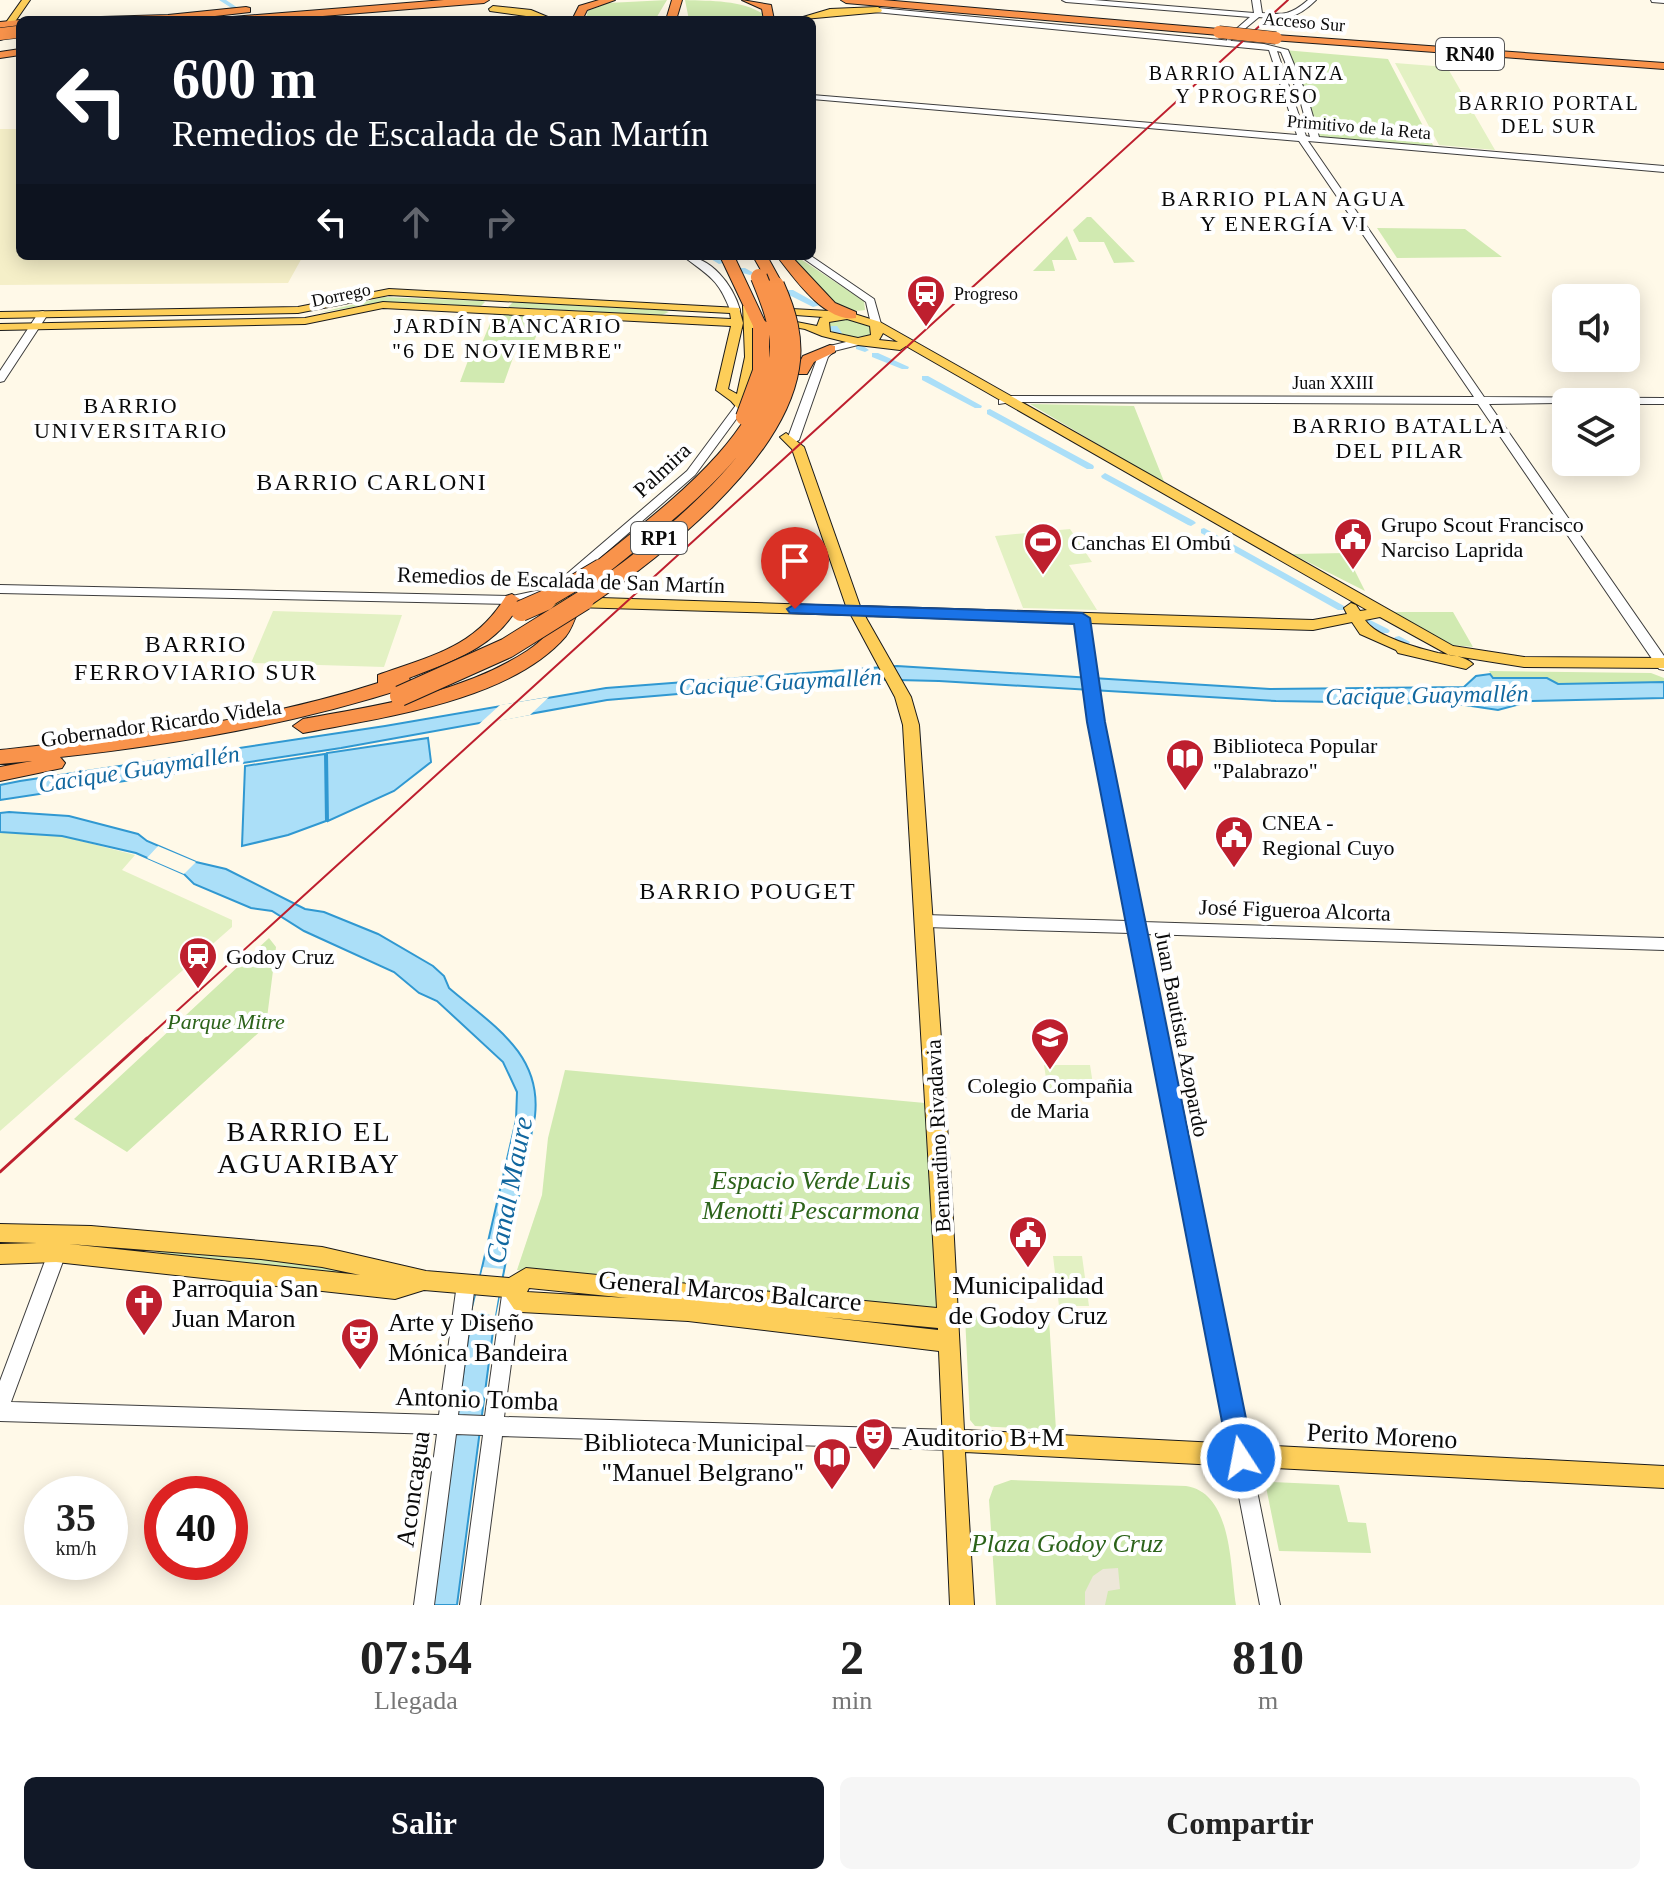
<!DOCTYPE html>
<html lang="es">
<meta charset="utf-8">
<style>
body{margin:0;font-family:Georgia,serif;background:#f6f6f6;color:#222;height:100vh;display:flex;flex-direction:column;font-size:30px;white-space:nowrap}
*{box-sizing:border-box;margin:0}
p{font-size:26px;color:#767676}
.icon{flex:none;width:44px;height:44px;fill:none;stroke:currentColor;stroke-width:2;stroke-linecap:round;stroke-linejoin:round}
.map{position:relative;height:1605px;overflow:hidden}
.side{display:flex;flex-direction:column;background:#fff;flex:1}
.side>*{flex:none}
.top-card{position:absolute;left:16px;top:16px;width:800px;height:244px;border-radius:12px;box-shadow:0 4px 20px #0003;background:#111827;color:#fff;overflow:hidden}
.tools{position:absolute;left:1552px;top:284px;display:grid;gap:16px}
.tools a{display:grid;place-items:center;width:88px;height:88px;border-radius:12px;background:#fff;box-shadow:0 4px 20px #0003;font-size:40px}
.speed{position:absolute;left:24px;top:1476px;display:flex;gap:16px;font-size:40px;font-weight:700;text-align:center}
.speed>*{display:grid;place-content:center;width:104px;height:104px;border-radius:50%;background:#fff;box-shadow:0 4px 20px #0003;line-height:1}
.speed small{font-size:20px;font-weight:400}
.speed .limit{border:12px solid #d22;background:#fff;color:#111}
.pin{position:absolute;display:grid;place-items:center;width:68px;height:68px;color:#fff;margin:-82px -34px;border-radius:50% 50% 50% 0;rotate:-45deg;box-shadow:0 0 8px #0007}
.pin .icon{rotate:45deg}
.me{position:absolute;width:88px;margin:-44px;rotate:349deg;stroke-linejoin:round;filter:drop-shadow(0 0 6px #0008)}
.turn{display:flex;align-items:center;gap:28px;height:168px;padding:0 24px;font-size:36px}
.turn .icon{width:104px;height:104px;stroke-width:2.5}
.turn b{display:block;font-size:56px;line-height:68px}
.lanes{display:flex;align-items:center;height:76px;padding:0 24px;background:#0003;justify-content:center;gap:40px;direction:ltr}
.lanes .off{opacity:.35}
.eta{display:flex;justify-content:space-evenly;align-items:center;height:136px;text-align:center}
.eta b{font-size:48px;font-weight:600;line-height:56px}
.action{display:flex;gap:16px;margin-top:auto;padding:16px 24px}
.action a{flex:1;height:92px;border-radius:12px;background:#111827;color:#fff;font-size:32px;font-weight:600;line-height:92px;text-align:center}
.action a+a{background:#f6f6f6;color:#222}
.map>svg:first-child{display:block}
</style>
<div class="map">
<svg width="1664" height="1605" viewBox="0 0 1664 1605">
<rect width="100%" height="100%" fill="#fff9e8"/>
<path fill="#f5efc8" d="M0,129H20V256H303L288,283L0,285Z"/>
<path fill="#d1eab1" d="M667,0L655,20L586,17L588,11L608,3Z
M685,0C711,1 742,0 763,14L762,20H689Z
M1284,50L1388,59L1435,149L1315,139Z
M1087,217H1091L1135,262L1114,263L1104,242H1079L1073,230Z
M1377,228L1465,229L1502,257L1397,258Z
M1067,236L1077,260H1052L1055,271H1033Z
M789,256H796L864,301L865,310C834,317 807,275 789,256Z
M384,297L483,301L485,302L481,306L383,302L318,313Z
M513,302L663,310L669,312L662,315L508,307Z
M494,314L545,315L532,346L485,344L482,343Z
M846,318L873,326V334L853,338L826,329L827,322Z
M472,350L515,352L504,383L460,382Z
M1030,404L1134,406L1165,484Z
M1346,553L1365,591L1292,554Z
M1393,612H1453L1473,647L1451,645Z
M1489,671L1651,673L1664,678V682L1558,684L1547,678H1493Z
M269,938L276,947L266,1026L127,1152L74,1119Z
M565,1070L925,1103L937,1310L517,1270L542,1195L548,1138Z
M159,1247L312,1264L385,1280L157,1254Z
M965,1316L1049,1319L1056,1430L975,1426L970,1420Z
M1011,1480L1186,1486C1233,1493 1230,1568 1236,1605H996L989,1500L994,1486Z
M1272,1482L1339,1485L1348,1522L1366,1523L1371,1553L1279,1551L1266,1487Z"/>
<path fill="#e3f1c3" d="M1395,63L1447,67L1495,150L1439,145Z
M1070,529L1092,562L1069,565L1097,610L1023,608L995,536Z
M273,611L402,615L384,667L251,663Z
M0,832L62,836L135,855L122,870L232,920V927L0,1131Z
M1044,1065H1090L1094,1091H1048Z
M1053,1256H1082L1089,1306H1059Z"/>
<path fill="#ede7d9" d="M1118,1568L1120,1589L1108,1591L1105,1605H1085V1592L1093,1576L1103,1569Z"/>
<path fill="#abdff8" stroke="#3098d1" stroke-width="2" d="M897,666L1270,689L1464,687L1476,676L1490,674L1493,678H1547L1558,684L1664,682V698L1532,701L1498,710L1458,704L1276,701L939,681L855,679L607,700L341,748L0,800V785L20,781L385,726L606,688Z
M428,738L431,762L394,791L328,821L327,753Z
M325,754L326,821L288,835L242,846L245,766Z
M9,812L69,816L138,834L147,841L196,862L226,869L305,909L324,912L378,934L433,966L444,976L449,988C492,1025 542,1053 535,1116L495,1316L457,1605H431L472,1311L516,1120L517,1092L503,1062L437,1001L419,993L394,972L304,931L272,911L251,908L194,884L184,874L136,853L62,836L0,832V813Z"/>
<path fill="#fff9e8" d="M549,697L530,715L478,725L500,705Z
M158,846L196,862L184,874L147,858Z
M483,1267L503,1269L495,1316L472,1311Z"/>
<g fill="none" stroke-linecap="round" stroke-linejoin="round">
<path fill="#abdff8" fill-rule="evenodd" d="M219,0H226L238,8L233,9Z
M706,256H716L726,262L719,264Z
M739,268H745L754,273L750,275L739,272Z
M787,290H793L820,305L813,307L787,294Z
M831,326H837L842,333L841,335H835L830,328Z
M856,345H862L869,350L865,352L856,349Z
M872,353H878L909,367L908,369H902L872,357Z
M922,376H928L982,406L981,408H975L922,380Z
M990,409L1093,465L1094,467L1093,469H1087L987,414V410Z
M1105,473L1194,521L1196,523L1191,526L1188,525L1102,478L1101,476Z
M1204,528L1344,606L1346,608L1344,610H1338L1201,533V529Z
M1366,618L1388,629L1390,631L1388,633H1382L1363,623L1361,621L1363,619Z
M1399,636L1410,642L1409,644C1403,646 1397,644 1394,639L1395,637Z"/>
<g stroke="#3d3d3d" stroke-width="2">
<path id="minor" d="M1062,0H1094L1254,13L1252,0H1260L1262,13C1283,15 1291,15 1308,0H1316C1297,19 1284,20 1259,17L1230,41H1227V37L1250,17L1066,2Z
M1651,0H1664V3L1652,2Z
M878,8L1264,44L1288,50L1307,96L1319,137L1664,166V172L1308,141L1484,397L1664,398V404H1626V402L1489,404L1664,656V670L1659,669L1478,404L1011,402L999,404V400L1009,396L1474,397L1299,141L812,99V95L1297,135L1269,50L875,12L874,10ZM1277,51L1281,52L1299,96L1310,137L1306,136Z
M683,256C711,256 733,285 740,310L739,312H731C718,278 710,277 683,256Z
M800,256H811L874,299L881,324L880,326L871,324L866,302Z
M43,311L48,314L4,381L0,382V371L39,312Z
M858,339L862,340V344L834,351L828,357L799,440L793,443L789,442L787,440L818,356L826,347Z
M740,404L745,407L695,475L570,584H562L560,581L562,578L687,471L736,405Z
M0,585L512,596L545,589L551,593L549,596L512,604L0,593Z
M1082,614L1088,618L1103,722L1143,922L1664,938V950L1145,934L1280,1605H1260L1130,933L925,927L920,925L918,921L920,917L925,915L1128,921L1089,722L1076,618Z
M60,1237L66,1239L69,1245L11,1402L439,1415L457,1284L460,1278L466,1275L472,1278L475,1284L458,1415L485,1416L503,1288L506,1282L512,1279L518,1282L521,1288L504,1417L953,1430L960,1433L963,1440L960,1447L953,1450L502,1436L480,1605H460L483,1435L456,1434L434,1605H414L437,1434L0,1421V1381L51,1245L54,1239Z"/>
</g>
<g stroke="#1b1b1b" stroke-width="2">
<path id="major" d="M22,0H30L3,39L0,40V31Z
M493,6L531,10L555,20L490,11L489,9Z
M878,7L882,10L881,12L793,20L830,9Z
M389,289L739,308L743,323L728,389L737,394L745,357L743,306L753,304L757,357L747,404L758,417L756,420H748L731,401L716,390L731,326L383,308L305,324L0,330V324L305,318L383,302L731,319L730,313L389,295L298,313L0,318V312L298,307Z
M773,308L848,312L880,322L1453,646L1524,657L1664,658V668L1524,667L1449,655L1380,617L1365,620C1376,637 1418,648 1438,653C1450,655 1465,656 1473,664L1466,669L1398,653L1396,650L1360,634L1352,622L1313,630L865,616L911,697L919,725L951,1182L964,1430L1664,1466V1488L965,1452L974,1605H950L939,1351L688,1321L521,1312L514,1309L506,1297L424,1290L395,1299L56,1262L0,1264V1244L37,1243L0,1242V1224L91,1226L261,1241L322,1247L426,1271L509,1278L526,1268L937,1308L903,725L895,697L851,615L538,606L531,601L538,596L846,606L792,449L780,437L786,433L804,447L860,606L1313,620L1347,614L1344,608L1351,603L1356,605L1360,611L1367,610L906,346L900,350L858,345L822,336L805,329L772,323L770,321L776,318L817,326L820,318L823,317L769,313V309ZM847,319L870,326L871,335L858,338L830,332L829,322ZM883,333L898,342L879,340ZM69,1244L261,1259L322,1267L360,1275ZM529,1288L628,1298L527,1292ZM823,1317L938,1328V1330Z"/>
</g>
<g stroke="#1b1b1b" stroke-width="2">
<path id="highway" d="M444,0H489L484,3L273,20H227L232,17Z
M599,0H615L587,10L582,20H572L579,6Z
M672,0H682L676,20H666Z
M742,0L771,5L774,20H764L762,9Z
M841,0H883L1219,29L1224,32L1219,35L846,3Z
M246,7L250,8V12L180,20H96L101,17L168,15Z
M20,20V26L0,28V22Z
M1276,35L1664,63V69L1272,40V36Z
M20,49V55L0,58V52Z
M720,256H734L768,328L766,331L754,328Z
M753,256H767L783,285L781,288H771Z
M777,256H791L835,303L856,312V318C825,323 794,278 777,256Z
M830,345L835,346V352L814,362L807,374H797L795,371L803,356Z
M512,594L521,600C500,646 453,661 409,678L411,682L409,687C294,724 179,744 60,757L65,763L62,768L0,781V767L32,761L0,764V750C127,736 255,723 378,683V675C431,656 476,647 506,596Z
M572,596L581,602C577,613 573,627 566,636C510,701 384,717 303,733L293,726L303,719C378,705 461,694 527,651C535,646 548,635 553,626C559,615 559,600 572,596Z"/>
</g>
<use href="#minor" fill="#fff" fill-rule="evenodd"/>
<use href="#major" fill="#fdce59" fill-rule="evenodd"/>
<use href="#highway" fill="#f9934b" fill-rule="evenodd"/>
<path stroke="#be1f2e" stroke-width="2" d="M145,1040L1288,0"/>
<path stroke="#be1f2e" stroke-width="3" d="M0,1172L147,1038"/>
<g stroke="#1b1b1b" stroke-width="13" stroke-linecap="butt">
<path id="highway-bridge-far2" d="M1219,32L1276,38
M0,34L17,32"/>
</g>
<g stroke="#1b1b1b" stroke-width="18" stroke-linecap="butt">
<path id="highway-bridge-far1" d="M744,417L761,371V328
M590,577C657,521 775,442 778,347C778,323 768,299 759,277
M542,602L601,567
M581,602C653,553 776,459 791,368C796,339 788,312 776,285"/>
</g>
<g stroke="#1b1b1b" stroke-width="22" stroke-linecap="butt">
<path id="highway-bridge" d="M521,611L546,600
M400,696L507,648L584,600"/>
</g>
<use href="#highway-bridge-far2" stroke="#f9934b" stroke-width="12"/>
<use href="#highway-bridge-far1" stroke="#f9934b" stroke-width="16"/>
<use href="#highway-bridge" stroke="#f9934b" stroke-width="20"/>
</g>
<path fill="#1a73e8" stroke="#114b97" stroke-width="2" d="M795,604L1082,613L1090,618L1105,722L1254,1458L1250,1467L1241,1471L1232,1467L1229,1458L1087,722L1074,624L790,613L787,609Z"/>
<defs>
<g id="station-pin" transform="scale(2)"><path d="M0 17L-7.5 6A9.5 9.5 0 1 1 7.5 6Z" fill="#be1f2e" stroke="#fff"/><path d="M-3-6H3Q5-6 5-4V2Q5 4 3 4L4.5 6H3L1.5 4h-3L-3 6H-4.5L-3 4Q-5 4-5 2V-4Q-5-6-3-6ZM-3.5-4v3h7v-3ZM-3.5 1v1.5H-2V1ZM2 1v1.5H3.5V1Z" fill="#fff"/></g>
<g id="civic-pin" transform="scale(2)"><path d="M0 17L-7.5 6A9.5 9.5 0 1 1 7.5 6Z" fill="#be1f2e" stroke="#fff"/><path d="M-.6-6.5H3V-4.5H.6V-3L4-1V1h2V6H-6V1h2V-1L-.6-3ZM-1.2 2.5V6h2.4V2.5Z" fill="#fff"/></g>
<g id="stadium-pin" transform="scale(2)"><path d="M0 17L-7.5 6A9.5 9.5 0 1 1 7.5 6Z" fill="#be1f2e" stroke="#fff"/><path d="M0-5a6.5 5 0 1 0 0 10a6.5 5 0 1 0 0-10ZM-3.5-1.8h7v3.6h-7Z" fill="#fff"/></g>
<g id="library-pin" transform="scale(2)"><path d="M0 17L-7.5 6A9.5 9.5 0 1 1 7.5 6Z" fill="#be1f2e" stroke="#fff"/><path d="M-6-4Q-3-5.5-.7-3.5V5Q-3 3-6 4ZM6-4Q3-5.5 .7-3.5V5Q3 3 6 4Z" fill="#fff"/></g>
<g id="school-pin" transform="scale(2)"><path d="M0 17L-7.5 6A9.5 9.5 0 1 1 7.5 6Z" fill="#be1f2e" stroke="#fff"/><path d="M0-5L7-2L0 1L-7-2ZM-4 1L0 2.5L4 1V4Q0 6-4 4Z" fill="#fff"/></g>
<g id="church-pin" transform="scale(2)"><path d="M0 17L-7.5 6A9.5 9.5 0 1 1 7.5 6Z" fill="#be1f2e" stroke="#fff"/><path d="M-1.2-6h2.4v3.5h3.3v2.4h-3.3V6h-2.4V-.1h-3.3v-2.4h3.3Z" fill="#fff"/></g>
<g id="theatre-pin" transform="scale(2)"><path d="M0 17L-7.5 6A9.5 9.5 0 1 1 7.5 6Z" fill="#be1f2e" stroke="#fff"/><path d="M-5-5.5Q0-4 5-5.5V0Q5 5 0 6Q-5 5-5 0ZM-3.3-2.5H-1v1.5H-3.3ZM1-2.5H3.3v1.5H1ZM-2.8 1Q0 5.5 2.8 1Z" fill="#fff"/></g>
</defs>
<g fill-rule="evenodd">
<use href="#station-pin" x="926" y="294"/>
<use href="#civic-pin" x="1353" y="537"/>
<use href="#stadium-pin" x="1043" y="542"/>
<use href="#library-pin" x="1185" y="758"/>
<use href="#civic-pin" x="1234" y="835"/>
<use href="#station-pin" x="198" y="956"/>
<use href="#school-pin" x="1050" y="1037"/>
<use href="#civic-pin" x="1028" y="1235"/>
<use href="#church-pin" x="144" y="1303"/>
<use href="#theatre-pin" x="360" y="1337"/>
<use href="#theatre-pin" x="874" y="1437"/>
<use href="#library-pin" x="832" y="1457"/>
</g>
<g text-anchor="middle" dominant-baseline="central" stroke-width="8" stroke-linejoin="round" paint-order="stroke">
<g font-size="18" fill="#0a0a0a" stroke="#fff">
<text transform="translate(1304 22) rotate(5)">Acceso Sur</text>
<text transform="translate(1359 127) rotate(5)">Primitivo de la Reta</text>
<text transform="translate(341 295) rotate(-12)">Dorrego</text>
<text x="1333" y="383">Juan XXIII</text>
</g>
<g font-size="18" fill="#0a0a0a" stroke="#fff" text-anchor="start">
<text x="954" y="294">Progreso</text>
</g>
<g fill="#fff" stroke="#545454" stroke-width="2">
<rect x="1436" y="38" width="68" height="32" rx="6"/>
<rect x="631" y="522" width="56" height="32" rx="6"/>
</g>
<g font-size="20" font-weight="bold" fill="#0a0a0a">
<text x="1470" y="54">RN40</text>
<text x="659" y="538">RP1</text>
</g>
<g font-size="20" letter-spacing="2" fill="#0a0a0a" stroke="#fff">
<text x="1247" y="73">BARRIO ALIANZA<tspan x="1247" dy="23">Y PROGRESO</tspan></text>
<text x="1549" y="103">BARRIO PORTAL<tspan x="1549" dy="23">DEL SUR</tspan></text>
</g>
<g font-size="22" letter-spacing="2" fill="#0a0a0a" stroke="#fff">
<text x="1284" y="198">BARRIO PLAN AGUA<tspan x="1284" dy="25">Y ENERGÍA VI</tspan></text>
<text x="508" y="325">JARDÍN BANCARIO<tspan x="508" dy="25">"6 DE NOVIEMBRE"</tspan></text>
<text x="131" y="405">BARRIO<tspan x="131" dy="25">UNIVERSITARIO</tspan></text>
<text x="1400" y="425">BARRIO BATALLA<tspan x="1400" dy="25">DEL PILAR</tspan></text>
</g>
<g font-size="22" fill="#0a0a0a" stroke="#fff">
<text transform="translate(662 470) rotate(-43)">Palmira</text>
<text transform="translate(561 580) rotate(2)">Remedios de Escalada de San Martín</text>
<text transform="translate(161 723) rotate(-8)">Gobernador Ricardo Videla</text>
<text transform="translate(1295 910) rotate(2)">José Figueroa Alcorta</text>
<text transform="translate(1182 1034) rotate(79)">Juan Bautista Azopardo</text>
<text transform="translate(938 1136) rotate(-93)">Bernardino Rivadavia</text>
</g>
<g font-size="22" fill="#0a0a0a" stroke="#fff" text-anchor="start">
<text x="1381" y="524">Grupo Scout Francisco<tspan x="1381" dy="25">Narciso Laprida</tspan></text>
<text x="1071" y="542">Canchas El Ombú</text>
<text x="1213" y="745">Biblioteca Popular<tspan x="1213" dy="25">"Palabrazo"</tspan></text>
<text x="1262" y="822">CNEA -<tspan x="1262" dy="25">Regional Cuyo</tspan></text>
<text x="226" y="956">Godoy Cruz</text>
<text x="1050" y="1085" text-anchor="middle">Colegio Compañia<tspan x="1050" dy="25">de Maria</tspan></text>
</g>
<g font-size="22" font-style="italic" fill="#2c631a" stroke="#fff">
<text x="226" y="1021">Parque Mitre</text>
</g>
<g font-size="24" letter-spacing="2" fill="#0a0a0a" stroke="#fff">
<text x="372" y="482">BARRIO CARLONI</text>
<text x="196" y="644">BARRIO<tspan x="196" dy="28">FERROVIARIO SUR</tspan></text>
<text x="748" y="891">BARRIO POUGET</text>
</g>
<g font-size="24" font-style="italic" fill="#11679f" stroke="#fff">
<text transform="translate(780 682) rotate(-3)">Cacique Guaymallén</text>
<text transform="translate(1427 695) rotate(-1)">Cacique Guaymallén</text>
<text transform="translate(139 769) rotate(-9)">Cacique Guaymallén</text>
</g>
<g font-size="26" font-style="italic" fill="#2c631a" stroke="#fff">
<text x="811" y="1180">Espacio Verde Luis<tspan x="811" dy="30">Menotti Pescarmona</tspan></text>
<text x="1067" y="1543">Plaza Godoy Cruz</text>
</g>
<g font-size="26" fill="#0a0a0a" stroke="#fff" text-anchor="start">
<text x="1028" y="1285" text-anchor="middle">Municipalidad<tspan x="1028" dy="30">de Godoy Cruz</tspan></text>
<text x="172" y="1288">Parroquia San<tspan x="172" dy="30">Juan Maron</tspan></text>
<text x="388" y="1322">Arte y Diseño<tspan x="388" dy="30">Mónica Bandeira</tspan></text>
<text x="902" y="1437">Auditorio B+M</text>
<text x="804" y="1442" text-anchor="end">Biblioteca Municipal<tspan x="804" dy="30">"Manuel Belgrano"</tspan></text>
</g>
<g font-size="26" fill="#0a0a0a" stroke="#fff">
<text transform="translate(730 1291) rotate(5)">General Marcos Balcarce</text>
<text transform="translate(477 1399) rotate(2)">Antonio Tomba</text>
<text transform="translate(1382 1436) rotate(3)">Perito Moreno</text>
<text transform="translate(413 1489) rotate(-82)">Aconcagua</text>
</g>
<g font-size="28" letter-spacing="2" fill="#0a0a0a" stroke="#fff">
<text x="309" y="1131">BARRIO EL<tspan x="309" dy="32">AGUARIBAY</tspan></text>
</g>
<g font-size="28" font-style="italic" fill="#11679f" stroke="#fff">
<text transform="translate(509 1190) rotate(-79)">Canal Maure</text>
</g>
</g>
</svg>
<div class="tools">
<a><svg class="icon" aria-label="sound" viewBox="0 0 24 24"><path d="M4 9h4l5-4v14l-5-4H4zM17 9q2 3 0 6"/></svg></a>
<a><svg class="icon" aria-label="layers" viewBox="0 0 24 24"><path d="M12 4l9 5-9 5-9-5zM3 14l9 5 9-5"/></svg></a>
</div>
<div class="speed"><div>35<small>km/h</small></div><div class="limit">40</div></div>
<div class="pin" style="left:795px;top:609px;background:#d93025"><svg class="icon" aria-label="arrive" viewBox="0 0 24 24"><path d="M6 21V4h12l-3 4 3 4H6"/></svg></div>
<svg class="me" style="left:1241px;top:1458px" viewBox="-20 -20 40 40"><circle r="17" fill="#1a73e8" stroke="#fff" stroke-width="3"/><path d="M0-11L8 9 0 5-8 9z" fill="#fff"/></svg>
<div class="top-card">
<div class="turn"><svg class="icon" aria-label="left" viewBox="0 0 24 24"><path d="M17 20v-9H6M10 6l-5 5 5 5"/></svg><div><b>600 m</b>Remedios de Escalada de San Martín</div></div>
<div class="lanes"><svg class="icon" aria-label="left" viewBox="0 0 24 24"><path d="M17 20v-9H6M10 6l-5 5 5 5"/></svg><svg class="icon off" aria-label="ahead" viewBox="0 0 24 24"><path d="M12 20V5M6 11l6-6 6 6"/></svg><svg class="icon off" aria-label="right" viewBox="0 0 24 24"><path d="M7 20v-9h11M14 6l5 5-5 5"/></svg></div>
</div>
</div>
<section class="side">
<div class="eta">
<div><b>07:54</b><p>Llegada</p></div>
<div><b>2</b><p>min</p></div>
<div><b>810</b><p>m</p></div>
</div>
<div class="action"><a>Salir</a><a>Compartir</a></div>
</section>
